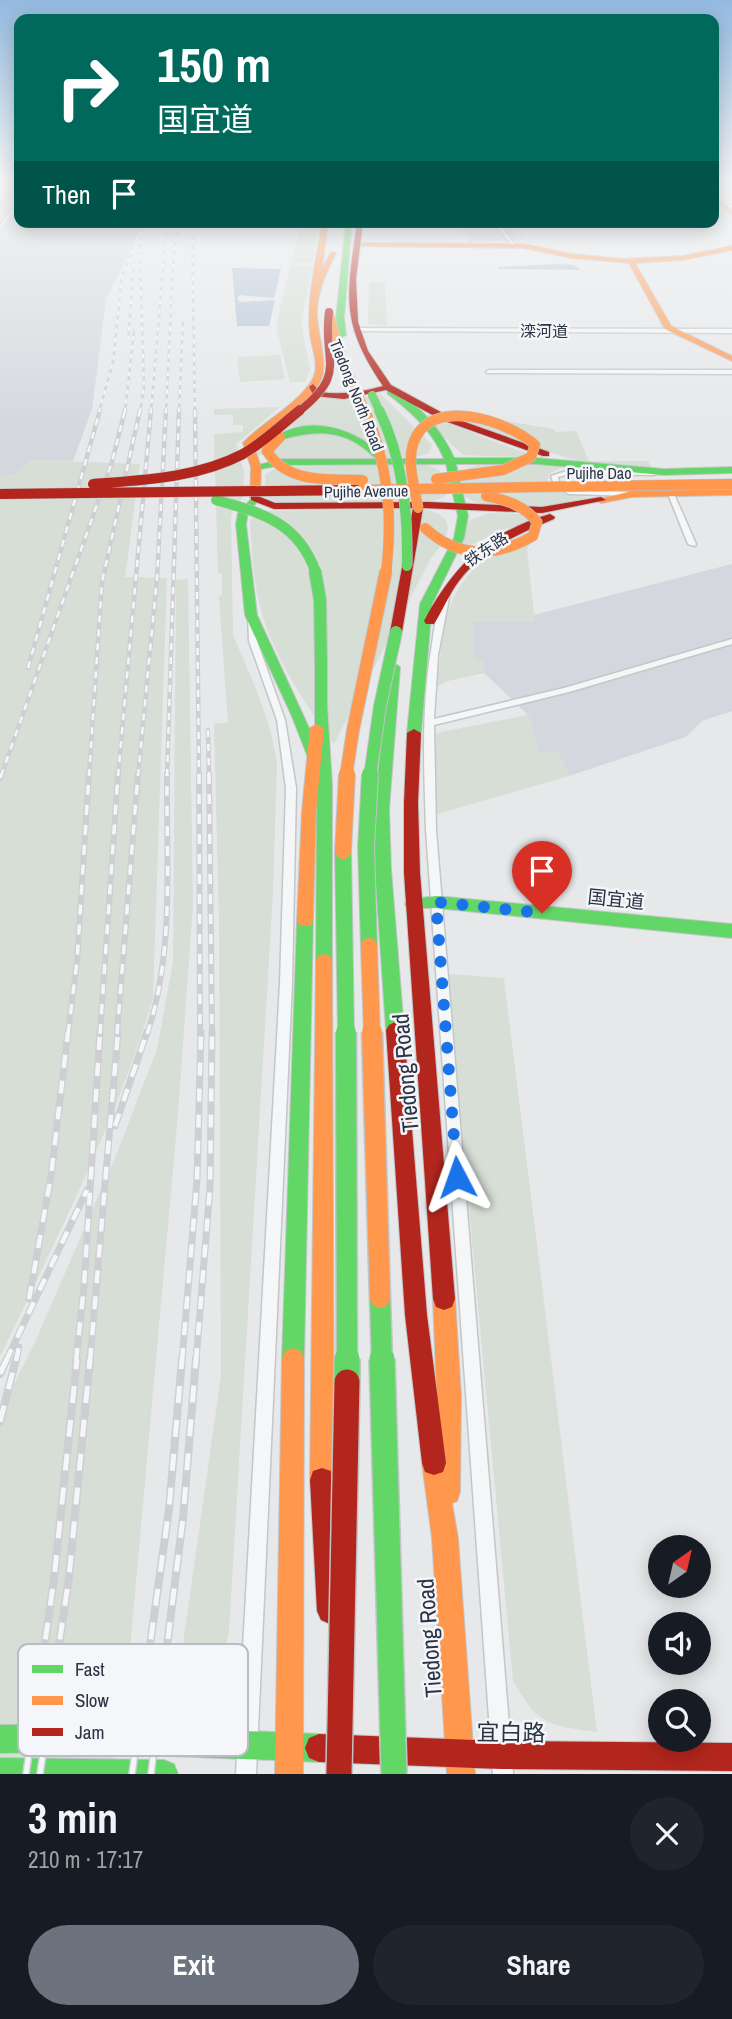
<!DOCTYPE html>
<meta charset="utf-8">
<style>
body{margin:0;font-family:"Archivo Narrow","Noto Sans SC",sans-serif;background:#20242c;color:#f1f3f6;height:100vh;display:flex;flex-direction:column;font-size:26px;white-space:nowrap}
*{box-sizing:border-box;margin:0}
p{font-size:23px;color:#9ea1a6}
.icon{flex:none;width:38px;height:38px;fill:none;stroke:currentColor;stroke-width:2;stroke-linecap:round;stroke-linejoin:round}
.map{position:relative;height:1774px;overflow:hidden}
.sheet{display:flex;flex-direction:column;background:#171b24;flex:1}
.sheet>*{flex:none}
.guide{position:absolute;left:14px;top:14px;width:705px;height:214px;border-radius:14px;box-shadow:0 4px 18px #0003;background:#00695c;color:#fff;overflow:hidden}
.needle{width:46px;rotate:34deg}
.buttons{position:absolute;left:648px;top:1535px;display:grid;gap:14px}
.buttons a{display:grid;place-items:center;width:63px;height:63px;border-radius:50%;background:#171b24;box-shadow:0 4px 18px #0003;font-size:35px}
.pin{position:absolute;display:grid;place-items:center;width:60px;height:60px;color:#fff;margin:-72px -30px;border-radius:50% 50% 50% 0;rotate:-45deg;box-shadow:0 0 7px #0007}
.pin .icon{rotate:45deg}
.me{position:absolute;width:77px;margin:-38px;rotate:356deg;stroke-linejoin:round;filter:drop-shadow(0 0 5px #0008)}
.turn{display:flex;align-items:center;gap:24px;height:147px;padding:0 28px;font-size:32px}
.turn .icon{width:91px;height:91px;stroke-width:2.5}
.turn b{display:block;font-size:49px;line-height:60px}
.then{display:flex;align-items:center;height:66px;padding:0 28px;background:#0003;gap:14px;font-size:26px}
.round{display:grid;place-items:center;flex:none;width:74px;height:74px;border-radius:37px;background:#20242c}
.head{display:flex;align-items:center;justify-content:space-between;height:119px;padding:0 28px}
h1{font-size:42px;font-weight:700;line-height:52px}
.primary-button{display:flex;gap:14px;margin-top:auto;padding:14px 28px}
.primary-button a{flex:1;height:80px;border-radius:42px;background:#6c737f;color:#fff;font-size:28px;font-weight:700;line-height:80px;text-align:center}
.primary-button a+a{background:#20242c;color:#f1f3f6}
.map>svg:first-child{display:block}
</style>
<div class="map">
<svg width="732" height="1774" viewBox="0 0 732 1774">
<rect width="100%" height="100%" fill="#e6e8ea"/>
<path fill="#d4d7dd" d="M19,184V222H144L106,300L92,409L73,461L30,460L15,475L0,476V185Z
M457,222H501L525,239L469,243Z
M732,564V711L702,721L686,737L569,776L558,752L540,754L528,715L484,673L483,660H474L473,622H534V615Z"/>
<path fill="#d6ded6" d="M301,222H318L313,263H291Z
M290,266H313L301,322L310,370L305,382H290L276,327Z
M369,282L385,283L387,326L368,324Z
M280,355L285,379L240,382L237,357Z
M380,393L432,445L429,453C410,463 301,458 273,458L257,454L259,448L321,397H366Z
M280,407L236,444L244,472L243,497L231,515L233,635L257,691L270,729L277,762L273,892L229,1631L222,1670L202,1698L175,1701L221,1375L219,919L214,724L228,722L219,596L222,595V574L218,573L214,434L243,432V425H233V415H214V409Z
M447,411L553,429L556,432L576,431L589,461H648L651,467C598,476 539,447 490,430C473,424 455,420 439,413Z
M426,415H434L482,437L540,458L463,455L427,421Z
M30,460L140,464L125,577L167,578L153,998C116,1123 56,1239 0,1357V476L15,475Z
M525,464L561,467L548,475L547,483L564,494L589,497C555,507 497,516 465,497L461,474C473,459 507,464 525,464Z
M423,465C442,468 444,473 449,492L443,498L432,501L279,503L266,497L265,475L278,467Z
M424,509C462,518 447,537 430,560L334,744C306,704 278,664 263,617C253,585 252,552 250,520L259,511Z
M488,513L545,515L497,532L459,552L469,521Z
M524,534L532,535L527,550L535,622H473L474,659L484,660V673L448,681L437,687C443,636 441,591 487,559C500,549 509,541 524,534Z
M188,579L193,904L178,1114L127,1682L111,1774H0V1412L36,1340L117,1153L157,1049L173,962L176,580Z
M528,715L540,753L558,752L569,776L437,814L431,734Z
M447,974L504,978L597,1732C548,1725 538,1726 513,1680Z"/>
<path fill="#b4c4d5" d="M561,264L574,265L581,270L498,269L499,267Z
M232,268L281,269L274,298L240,295L237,298L240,302L275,300L269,326H237Z"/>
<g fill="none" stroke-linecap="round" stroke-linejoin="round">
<g stroke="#c4c6c8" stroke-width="3">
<path id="street" d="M721,201H732V203H722Z
M18,202H19V205L0,229V225Z
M493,222H497L518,248H514Z
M356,328L732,329V333L354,331Z
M489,370H732V374L487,373L486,372Z
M570,470L654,471L657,473L654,475L570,474L558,477L560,485L570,490L632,492L635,494L632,496L569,494L555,487L551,476Z
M669,493L674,494L696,544L695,546L688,544L668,494Z
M442,596L449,598L438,655L434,719L564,688L732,639V644L569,692L434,725L436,830L513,1774H493L426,830C424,767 421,706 432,644C434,628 437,611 442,596Z
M248,616H251L255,618L257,641L285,720L296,788L292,983L256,1774H236L280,983L286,788L277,720L249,641Z"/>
</g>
<g stroke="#c4c6c8" stroke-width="2">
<path id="fast" d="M346,222H352L344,318L346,335L342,337L338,335L336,318Z
M391,389C418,402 443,432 454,458H536L664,469L732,467V473L664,475L536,464H456L468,516L464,538L432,604L421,733L414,737L407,733L420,604L454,538L458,516L446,464L281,465L256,470L251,467L281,459H376C347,429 318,429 280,440L275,437C313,413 358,430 386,459H444C433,431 411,412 388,394L387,392Z
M255,495L260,498L248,513L246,524L257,615L315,741V664L321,660L327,664V705L332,784V961L330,966L324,968L318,966L316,961L317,764L309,760L291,714L245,615L236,524L238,513Z
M394,663L400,667L389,809L391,869L404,1030L401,1035L395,1038L389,1035L386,1030L375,869V809L388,667Z
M436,896L732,924V938L436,908H407L405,904L407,900Z
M305,914L311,915L313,920L304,1359L301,1367L293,1370L285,1367L282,1359L297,920L299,915Z
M74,1724L319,1734L329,1738L333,1748L329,1758L319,1762L74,1752L0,1753V1725Z
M0,1758L164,1760L174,1764L178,1774H0Z"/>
</g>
<g stroke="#c4c6c8" stroke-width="2">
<path id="slow" d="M716,201H720L732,210V215Z
M322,222H328L322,269L331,252L336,253C327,272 319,287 317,308C315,329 330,364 320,382C305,407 275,426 253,444L261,467L260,498L255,501L250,498L251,467L243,443C264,421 294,407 311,382C321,367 312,350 310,335C306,298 317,258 322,222Z
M358,243L523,244L572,254L623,259L683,256L732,246V250L683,260L635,263L671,326L732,356V361L665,329L629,263L572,258L523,248L356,246Z
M732,489V495L632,497L601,503L596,500L632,491Z
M317,724L324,728L316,811L313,920L311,925H299L297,920L302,811L310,728Z
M324,954L330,956L332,961L334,1480L331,1489L322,1492L313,1489L310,1480L316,961L318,956Z
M444,1288L452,1291L455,1299L461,1396L460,1492L457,1501L452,1503L458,1538L475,1774H447L432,1538L422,1463L425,1454L436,1452L437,1396L433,1299L436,1291Z
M293,1348L301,1351L304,1359L303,1774H275L282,1359L285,1351Z"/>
</g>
<g stroke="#c4c6c8" stroke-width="2">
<path id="jam" d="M357,222H363L356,279L358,322L368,351L391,385L448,416L549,452V456H543L442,420L386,390L344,399L314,396L309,387L313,384L320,392C342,395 362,392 383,386C339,321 347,296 357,222Z
M255,495L275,503L428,502L542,507L601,497L606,500L542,513L423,508L402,632L396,636L390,632L413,508L274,509L251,500V496Z
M550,514L555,517L554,519C518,534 483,549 459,581C449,594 443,610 434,624H426L424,621C454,565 488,532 550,514Z
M414,729L421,733L418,803L420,873L455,1299L452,1307L444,1310L436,1307L433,1299L404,873V803L407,733Z
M395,1022L401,1025L404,1030L427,1315L446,1463L443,1472L434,1475L425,1472L422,1463L405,1315L386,1030L389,1025Z
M322,1468L331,1471L334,1480L343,1611L339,1620L330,1624L321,1620L317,1611L310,1480L313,1471Z
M319,1734L501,1741L732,1743V1771L501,1769L319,1762L309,1758L305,1748L309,1738Z"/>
</g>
<use href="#street" fill="#f5f6f7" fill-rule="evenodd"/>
<use href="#fast" fill="#63d668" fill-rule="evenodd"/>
<use href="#slow" fill="#ff974d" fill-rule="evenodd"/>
<use href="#jam" fill="#b3261e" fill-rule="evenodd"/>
<g stroke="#cecfd2" stroke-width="2.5">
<path id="rail-far4" d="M192,222L195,412
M139,262L142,222
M128,340L134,263
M99,412L113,362L122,276L133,249
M125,412L134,331
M140,412L144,387L140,252
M151,412L167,222
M166,412L173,266L178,222
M179,412L183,322"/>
</g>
<g stroke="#cecfd2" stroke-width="4.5">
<path id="rail-far3" d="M195,410L199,776
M28,668L100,410
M208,730L209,776
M1,776L112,462L125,410
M89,776L102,582L140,410
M118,776L151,410
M138,776L157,578L166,410
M167,776L179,410"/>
</g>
<g stroke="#cecfd2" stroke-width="6">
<path id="rail-far2" d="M199,774L200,1034
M209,774L212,1034
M0,778L1,774
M68,1034L77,961L89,774
M100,1034L118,774
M117,1034L138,774
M147,1034C175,952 166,860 167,774"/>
</g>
<g stroke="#cecfd2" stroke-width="7">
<path id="rail-far1" d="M115,1126L147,1032
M29,1299L51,1176L68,1032
M6,1361L87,1190
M16,1361L19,1347
M76,1361L84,1286L100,1032
M90,1361L118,1032
M182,1361L197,1180L201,1032
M196,1361L210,1188L212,1032"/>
</g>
<g stroke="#cecfd2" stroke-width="8">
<path id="rail" d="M0,1374L7,1359
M0,1422L16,1359
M26,1774L54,1579L77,1359
M40,1774L69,1577L90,1359
M132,1774L169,1509L182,1359
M151,1774L183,1518L196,1359"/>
</g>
<use href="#rail-far4" stroke="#f4f6f9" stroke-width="2" stroke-dasharray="4.5" stroke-linecap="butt"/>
<use href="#rail-far3" stroke="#f4f6f9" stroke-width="2.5" stroke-dasharray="7" stroke-linecap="butt"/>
<use href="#rail-far2" stroke="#f4f6f9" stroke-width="3.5" stroke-dasharray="10" stroke-linecap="butt"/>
<use href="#rail-far1" stroke="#f4f6f9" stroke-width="4.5" stroke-dasharray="13" stroke-linecap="butt"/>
<use href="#rail" stroke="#f4f6f9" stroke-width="5" stroke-dasharray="17" stroke-linecap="butt"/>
<g stroke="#c2c5c8" stroke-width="9" stroke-linecap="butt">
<path id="fast-bridge-far5" d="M372,395L380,412"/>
</g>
<g stroke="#c2c5c8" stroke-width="11" stroke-linecap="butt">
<path id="fast-bridge-far4" d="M379,410C403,459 408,513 407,566
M216,500C263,513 299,523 316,573"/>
</g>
<g stroke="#c2c5c8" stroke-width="14" stroke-linecap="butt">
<path id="fast-bridge-far3" d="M315,571L320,600L321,664
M370,776L380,706L396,632"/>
</g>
<g stroke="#c2c5c8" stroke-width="18" stroke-linecap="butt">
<path id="fast-bridge-far2" d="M343,851L346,1034
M369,946L366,847L370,774"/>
</g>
<g stroke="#c2c5c8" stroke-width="23" stroke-linecap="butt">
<path id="fast-bridge-far1" d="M346,1032L347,1361
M380,1298L382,1361"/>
</g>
<g stroke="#c2c5c8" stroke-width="28" stroke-linecap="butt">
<path id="fast-bridge" d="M382,1359L394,1774
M347,1382V1359"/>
</g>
<g stroke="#c2c5c8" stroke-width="9" stroke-linecap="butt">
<path id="slow-bridge-far4" d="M329,312L342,358L366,412"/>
</g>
<g stroke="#c2c5c8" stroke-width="11" stroke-linecap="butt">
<path id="slow-bridge-far3" d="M365,410C388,464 393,515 386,573
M280,437L267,451C287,484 329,479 363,480
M356,490L732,484
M418,508C415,488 407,464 413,444C429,394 509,421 535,445L531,457L503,470L436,479
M425,528C457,558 496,558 533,536L537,522C524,505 506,500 486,496"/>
</g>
<g stroke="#c2c5c8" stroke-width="14" stroke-linecap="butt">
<path id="slow-bridge-far2" d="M346,776L353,730L386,571"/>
</g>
<g stroke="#c2c5c8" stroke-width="18" stroke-linecap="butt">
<path id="slow-bridge-far1" d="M343,851L347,774
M369,946L372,1034"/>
</g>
<g stroke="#c2c5c8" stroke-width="23" stroke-linecap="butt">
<path id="slow-bridge" d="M372,1032L380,1298"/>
</g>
<g stroke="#c2c5c8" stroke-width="9" stroke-linecap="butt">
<path id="jam-bridge-far2" d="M298,412C349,372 322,363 329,312"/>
</g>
<g stroke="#c2c5c8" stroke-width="11" stroke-linecap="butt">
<path id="jam-bridge-far1" d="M93,484C144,480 197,478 243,454C264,442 281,425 300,410
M0,494L356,490"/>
</g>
<g stroke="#c2c5c8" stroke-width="28" stroke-linecap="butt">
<path id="jam-bridge" d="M339,1774L347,1382"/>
</g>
<use href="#fast-bridge-far5" stroke="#63d668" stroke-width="8"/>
<use href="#fast-bridge-far4" stroke="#63d668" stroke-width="10"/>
<use href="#fast-bridge-far3" stroke="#63d668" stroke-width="12"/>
<use href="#fast-bridge-far2" stroke="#63d668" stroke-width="16"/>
<use href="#fast-bridge-far1" stroke="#63d668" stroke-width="20"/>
<use href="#fast-bridge" stroke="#63d668" stroke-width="25"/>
<use href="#slow-bridge-far4" stroke="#ff974d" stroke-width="8"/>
<use href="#slow-bridge-far3" stroke="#ff974d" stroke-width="10"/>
<use href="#slow-bridge-far2" stroke="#ff974d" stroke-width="12"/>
<use href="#slow-bridge-far1" stroke="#ff974d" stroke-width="16"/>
<use href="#slow-bridge" stroke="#ff974d" stroke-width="20"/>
<use href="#jam-bridge-far2" stroke="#b3261e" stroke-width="8"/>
<use href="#jam-bridge-far1" stroke="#b3261e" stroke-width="10"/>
<use href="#jam-bridge" stroke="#b3261e" stroke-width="25"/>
</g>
<linearGradient id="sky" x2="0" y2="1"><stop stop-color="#93bae0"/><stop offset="0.42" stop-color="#f4f5f6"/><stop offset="1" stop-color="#f4f5f6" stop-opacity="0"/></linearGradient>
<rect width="732" height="433" fill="url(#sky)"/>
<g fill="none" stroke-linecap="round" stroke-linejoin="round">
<path stroke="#1a73e8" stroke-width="12" stroke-dasharray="0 21.6" d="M457,1177L436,902L542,913"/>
</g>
<g text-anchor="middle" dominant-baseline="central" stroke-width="5" stroke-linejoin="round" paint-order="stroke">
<g font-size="16" fill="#2b3445" stroke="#f4f6f9">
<text x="544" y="331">滦河道</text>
<text transform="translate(357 395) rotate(68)">Tiedong North Road</text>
<text x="599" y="473">Pujihe Dao</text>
<text transform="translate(366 491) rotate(-1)">Pujihe Avenue</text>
<text transform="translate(486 549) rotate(-34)">铁东路</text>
</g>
<g font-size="19" fill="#2b3445" stroke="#f4f6f9">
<text transform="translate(616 899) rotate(6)">国宜道</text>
</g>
<g font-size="23" fill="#2b3445" stroke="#f4f6f9">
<text transform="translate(405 1073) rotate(-95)">Tiedong Road</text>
<text transform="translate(429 1638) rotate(-94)">Tiedong Road</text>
<text transform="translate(511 1732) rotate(1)">宜白路</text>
</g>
</g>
<rect x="18" y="1644" width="230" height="112" rx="10" fill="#f4f6f9" stroke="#b8bcc3" stroke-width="2"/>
<rect x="32" y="1665" width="31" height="8" fill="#63d668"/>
<rect x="32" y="1696" width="31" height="9" fill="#ff974d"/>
<rect x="32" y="1728" width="31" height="8" fill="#b3261e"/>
<g font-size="19" fill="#2b3445">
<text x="75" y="1676">Fast</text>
<text x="75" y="1707">Slow</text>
<text x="75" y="1739">Jam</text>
</g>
</svg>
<div class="buttons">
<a><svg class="needle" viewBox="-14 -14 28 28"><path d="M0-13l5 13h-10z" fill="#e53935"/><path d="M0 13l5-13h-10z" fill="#9ea1a6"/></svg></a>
<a><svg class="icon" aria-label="sound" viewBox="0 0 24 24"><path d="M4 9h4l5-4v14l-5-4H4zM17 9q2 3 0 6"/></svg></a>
<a><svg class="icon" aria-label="search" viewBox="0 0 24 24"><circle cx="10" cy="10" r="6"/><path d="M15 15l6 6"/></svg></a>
</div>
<div class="pin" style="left:542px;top:913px;background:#d93025"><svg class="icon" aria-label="arrive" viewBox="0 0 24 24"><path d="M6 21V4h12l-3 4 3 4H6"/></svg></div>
<svg class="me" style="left:457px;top:1177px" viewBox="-20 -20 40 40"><path d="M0-17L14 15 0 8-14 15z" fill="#1a73e8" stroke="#fff" stroke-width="4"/></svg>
<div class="guide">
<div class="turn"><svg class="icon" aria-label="right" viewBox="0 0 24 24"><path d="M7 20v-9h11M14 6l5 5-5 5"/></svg><div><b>150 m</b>国宜道</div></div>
<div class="then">Then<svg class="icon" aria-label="arrive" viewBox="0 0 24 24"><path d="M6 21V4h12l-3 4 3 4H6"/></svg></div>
</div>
</div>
<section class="sheet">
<div class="head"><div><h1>3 min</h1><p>210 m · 17:17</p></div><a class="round"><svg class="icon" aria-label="close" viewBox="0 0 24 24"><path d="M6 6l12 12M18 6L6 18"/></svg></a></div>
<div class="primary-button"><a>Exit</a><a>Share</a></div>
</section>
